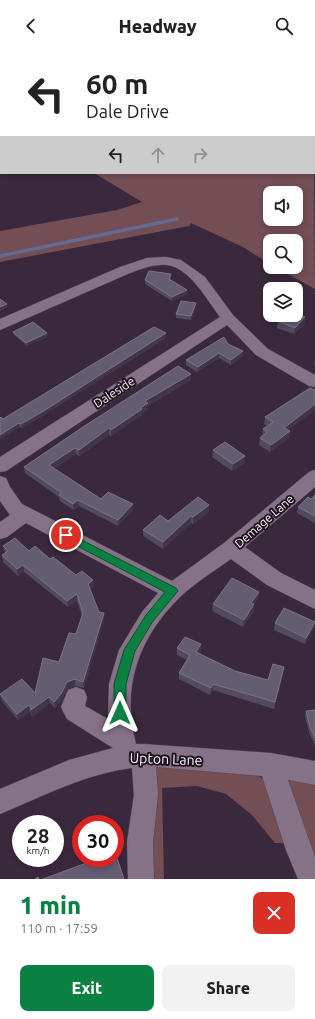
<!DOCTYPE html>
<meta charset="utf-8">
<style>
body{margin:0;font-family:Ubuntu,sans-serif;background:#f2f2f2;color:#222;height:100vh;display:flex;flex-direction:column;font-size:15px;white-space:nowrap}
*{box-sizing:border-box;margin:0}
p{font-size:13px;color:#767676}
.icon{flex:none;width:22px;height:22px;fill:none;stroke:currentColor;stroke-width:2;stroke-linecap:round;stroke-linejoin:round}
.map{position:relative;height:827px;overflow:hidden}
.sheet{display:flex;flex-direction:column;background:#fff;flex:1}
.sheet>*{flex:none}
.top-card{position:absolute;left:0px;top:0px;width:315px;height:122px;box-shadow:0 2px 6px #0003;background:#fff;color:#222;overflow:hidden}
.fabs{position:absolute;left:263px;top:134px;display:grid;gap:8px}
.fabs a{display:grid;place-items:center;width:40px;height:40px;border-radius:8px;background:#fff;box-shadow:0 2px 6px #0003;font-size:20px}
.speed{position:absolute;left:12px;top:763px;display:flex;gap:8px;font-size:20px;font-weight:700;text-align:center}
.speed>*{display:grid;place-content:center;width:52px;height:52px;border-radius:50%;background:#fff;box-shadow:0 2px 6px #0003;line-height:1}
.speed small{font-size:10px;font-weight:400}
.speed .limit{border:6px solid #d22;background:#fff;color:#111}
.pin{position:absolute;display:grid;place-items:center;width:34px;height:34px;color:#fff;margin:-17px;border:2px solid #fff;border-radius:50%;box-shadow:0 1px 4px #0007}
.me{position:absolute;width:44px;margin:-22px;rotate:0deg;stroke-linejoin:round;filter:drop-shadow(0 0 3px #0008)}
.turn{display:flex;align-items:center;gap:14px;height:84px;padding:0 20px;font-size:18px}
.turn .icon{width:52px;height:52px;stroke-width:2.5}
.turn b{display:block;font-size:28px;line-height:34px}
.lanes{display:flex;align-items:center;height:38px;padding:0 20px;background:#0003;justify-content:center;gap:20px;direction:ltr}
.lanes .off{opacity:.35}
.round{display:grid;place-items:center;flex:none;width:42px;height:42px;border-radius:8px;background:#f2f2f2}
.head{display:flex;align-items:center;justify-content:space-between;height:68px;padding:0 20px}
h1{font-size:24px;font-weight:800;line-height:30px;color:#0b8043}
.cta{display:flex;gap:8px;margin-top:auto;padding:8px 20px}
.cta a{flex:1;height:46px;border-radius:8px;background:#0b8043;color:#fff;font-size:16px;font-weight:800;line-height:46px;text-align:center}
.cta a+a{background:#f2f2f2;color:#222}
header{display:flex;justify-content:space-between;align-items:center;height:52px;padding:0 20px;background:#fff;font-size:18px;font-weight:800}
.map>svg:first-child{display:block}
</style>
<header><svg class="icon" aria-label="back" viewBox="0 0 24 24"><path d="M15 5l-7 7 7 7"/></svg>Headway<svg class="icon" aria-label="search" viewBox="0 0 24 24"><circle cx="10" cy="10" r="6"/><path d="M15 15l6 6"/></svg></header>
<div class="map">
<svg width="315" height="827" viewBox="0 0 315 827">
<rect width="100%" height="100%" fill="#3a293c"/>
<path fill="#734e54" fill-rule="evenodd" d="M191,0H315V98L314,1H177Z
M314,111L315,237L275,215H296V189H270V212L243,195L191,171L189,174L0,210V179L117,158L142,150L94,121H314ZM270,141H296V167H270Z
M157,714L257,723L269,731L284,791H275L252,763L226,742L197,734L162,736L164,827H151L149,720Z
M292,727L315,732V811L285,733Z"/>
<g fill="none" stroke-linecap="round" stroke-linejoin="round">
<path stroke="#666b93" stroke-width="3.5" d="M0,204L177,167"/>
<g stroke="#564857" stroke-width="1">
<path id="minor" d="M314,87H315V93H314Z
M166,205L181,208L205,225L233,263L268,297L315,323V335L309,334L256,303L227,273L6,419L0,420V405L220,265C208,249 189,215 167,213C153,212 142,217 130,221L0,278V267L120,215L147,206Z
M315,418V435L245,495L281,521L315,538V557L267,533L231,507C214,519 195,531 180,545C138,586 121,636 136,692H143L271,701L315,709V733L288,728L315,805V827H298L286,798L262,724L156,715L158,743L153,790L154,827H128L127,790L134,743L132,716C84,722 44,744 0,762V737L69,708L113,696L67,667L61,655L68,638L76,635L84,638L87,645L85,654L108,667L109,632L119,598L142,560L158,541L26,471L7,485L0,487V470L10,463L0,449V424L6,426L10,435L22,452L172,529L224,491L309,420Z"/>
</g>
<g stroke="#564857" stroke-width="1">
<path id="highway" d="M0,25H1V33H0Z
M314,101H315V109H314Z"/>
</g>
<use href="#minor" fill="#867287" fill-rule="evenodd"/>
<use href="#highway" fill="#b26b93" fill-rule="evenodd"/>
</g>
<path fill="#524a60" d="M171,222V225L170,228L187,238V242L172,249L145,232V228Z
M196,254L191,268L176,266V262Z
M305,265L304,272L294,282L277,276L278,269Z
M13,280L47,285L27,294L14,283Z
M166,286L42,364L22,376L3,367Z
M228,292L243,304L231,313L219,306L197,320L186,313V308Z
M315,307V314L314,313Z
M191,328L148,354V357L142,361V363L111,384L109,383L79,404L76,402L54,417L101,447L133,458L118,474L79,454L74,458L60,449L59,445L25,421L24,415Z
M265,365L290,379L289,386L270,400L259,393L260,386L262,384L263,377L268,374L264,372Z
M213,398L245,411L232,419L212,405Z
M315,443V471L297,461L298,455L311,447Z
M209,453V460L193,472L191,471L163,497L143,484V478Z
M3,494L29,499L50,507L76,523L93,528L94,534L90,537L99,560L104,567L84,636L75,634L67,637L62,648L55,656L50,651L32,665L30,659L18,668L2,649L0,642L35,641L59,610L76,582L82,564L77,549L68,555L24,520L18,524L3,510L2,503L5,501Z
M259,540L258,546L254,552V559L243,575L212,559L213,552Z
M315,570L313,577L305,592L274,578L275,571Z
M177,596L201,599L199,602L235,619L268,628L283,622L274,657L213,638L210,643L179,627V621L187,608L177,603Z
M315,658V694L309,680L305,665L306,659Z"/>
<path fill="#41354a" d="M187,238V242L172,249V245Z
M196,251V254L191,268V264Z
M7,252V256L0,259V255Z
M305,265L304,272L294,282L295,276Z
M47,281V285L27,294L26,291Z
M166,281V286L42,364L22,376L21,372Z
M243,299V304L231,313V308Z
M219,301V306L197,320L198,315Z
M191,322V328L148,354V357L142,361V363L111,384V378L140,356L145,349Z
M315,352V358L283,382L284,376Z
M19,371L20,375L0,388V383Z
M109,376V383L79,404V398Z
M290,379L289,386L270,400L271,393Z
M75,396L76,402L50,420L49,413Z
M245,404V411L232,419L233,412Z
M78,448L79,454L74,458L73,452Z
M133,452V458L118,474V468Z
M209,453V460L193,472V465Z
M191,464V471L163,497V490Z
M23,513L24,520L18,524L17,517Z
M93,528L94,534L88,538V532Z
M259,540L258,546L251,558V551Z
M77,542V549L68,555L67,549Z
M254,552V559L243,575L244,568Z
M104,561V567L84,636L83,630Z
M315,570L313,577L305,592L306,586Z
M201,592V599L196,607V600Z
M284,615L283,622L274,657L275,650Z
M75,627V634L67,637L62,648L55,656L54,650L67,630Z
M213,632V638L210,643L211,636Z
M49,645L50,651L32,665L31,658Z
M29,653L30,659L18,668L17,662Z"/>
<path fill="#645c71" stroke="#7c7387" d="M227,0L250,1L257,0H284V1H228Z
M149,219L171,222L169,227L187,238L172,245L145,228Z
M0,247L7,252L0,255Z
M181,249L196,251L191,264L176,262Z
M296,262L305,265L295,276L278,269L284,263H296Z
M33,270L47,281L26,291L13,280Z
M154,275L166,281L42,360L21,372L19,371L0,383V366L1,365L3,367Z
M224,285L228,292L243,299L231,308L219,301L198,315L186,308Z
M178,314L191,322L145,349L148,351L140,356L142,357L111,378L109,376L79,398L75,396L49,413L101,447L108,440L133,452L118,468L78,448L73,452L59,443L62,441L24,415L83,375Z
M310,336L315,338V352L284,376L290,379L271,393L260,386L267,380L263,377L273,370L265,365Z
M225,390L245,404L233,412L213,398Z
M315,443V464L298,455L308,445L311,447Z
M198,445L209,453L193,465L191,464L163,490L143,478L160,463L168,469Z
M15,486L29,499L35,494L50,507L53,505L76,523L82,519L93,528L88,532L99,560L104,561L83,630L75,627L67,630L61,642L54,650L49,645L31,658V656L29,653L17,662L0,642L22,627L35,641L43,606L59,610L69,581L76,582L83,561L77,542L67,549L23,513L17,517L2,503L8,499L3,494Z
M232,526L259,540L251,551L254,552L244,568L213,552Z
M284,556L315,570L306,586L275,571Z
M185,585L201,592L196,600L235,619L268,628L273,612L284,615L275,650L213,632L211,636L179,621L190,603L177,596Z
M315,658V686L310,675L306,659Z
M115,800L124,827H43L100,806H115Z
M38,825L39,827H35Z"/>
<path fill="#0b8043" stroke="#07532c" d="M66,480L176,536L178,539L153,569L135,599L126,632V661L124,665L120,666L116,665L114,661V632L124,598L146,563L165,540L62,486L61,483L62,481Z"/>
<g text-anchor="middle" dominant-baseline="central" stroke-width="4" stroke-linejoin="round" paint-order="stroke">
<g font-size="12" fill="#fcf1fd" stroke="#1d151d">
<text transform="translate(114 340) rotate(-33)">Daleside</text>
<text transform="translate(264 469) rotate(-41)">Demage Lane</text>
</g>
<g font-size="14" fill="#fcf1fd" stroke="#1d151d">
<text transform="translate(166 707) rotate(2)">Upton Lane</text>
</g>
</g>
</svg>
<div class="fabs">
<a><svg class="icon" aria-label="sound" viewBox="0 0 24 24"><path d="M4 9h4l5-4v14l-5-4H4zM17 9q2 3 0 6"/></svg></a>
<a><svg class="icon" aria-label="search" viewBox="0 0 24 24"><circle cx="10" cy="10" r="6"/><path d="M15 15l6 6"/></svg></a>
<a><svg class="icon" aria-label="layers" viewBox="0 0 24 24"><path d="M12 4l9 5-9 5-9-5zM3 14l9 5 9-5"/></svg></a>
</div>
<div class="speed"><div>28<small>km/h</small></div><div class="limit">30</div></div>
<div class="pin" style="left:66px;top:483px;background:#d93025"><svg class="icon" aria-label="arrive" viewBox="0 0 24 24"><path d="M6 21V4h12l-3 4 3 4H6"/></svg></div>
<svg class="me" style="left:120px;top:661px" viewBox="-20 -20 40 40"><path d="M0-17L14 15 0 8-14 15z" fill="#0b8043" stroke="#fff" stroke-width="4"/></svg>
<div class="top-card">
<div class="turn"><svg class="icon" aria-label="left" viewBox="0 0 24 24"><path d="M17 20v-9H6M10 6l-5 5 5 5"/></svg><div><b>60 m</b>Dale Drive</div></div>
<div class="lanes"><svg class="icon" aria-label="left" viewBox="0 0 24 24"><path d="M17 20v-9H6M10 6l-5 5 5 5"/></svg><svg class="icon off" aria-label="ahead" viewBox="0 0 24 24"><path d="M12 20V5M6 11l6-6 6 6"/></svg><svg class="icon off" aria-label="right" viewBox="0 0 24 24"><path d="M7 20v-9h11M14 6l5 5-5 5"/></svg></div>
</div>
</div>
<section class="sheet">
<div class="head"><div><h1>1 min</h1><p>110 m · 17:59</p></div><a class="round" style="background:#d93025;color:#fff"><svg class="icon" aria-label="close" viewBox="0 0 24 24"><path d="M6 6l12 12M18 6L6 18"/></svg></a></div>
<div class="cta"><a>Exit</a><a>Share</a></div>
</section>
